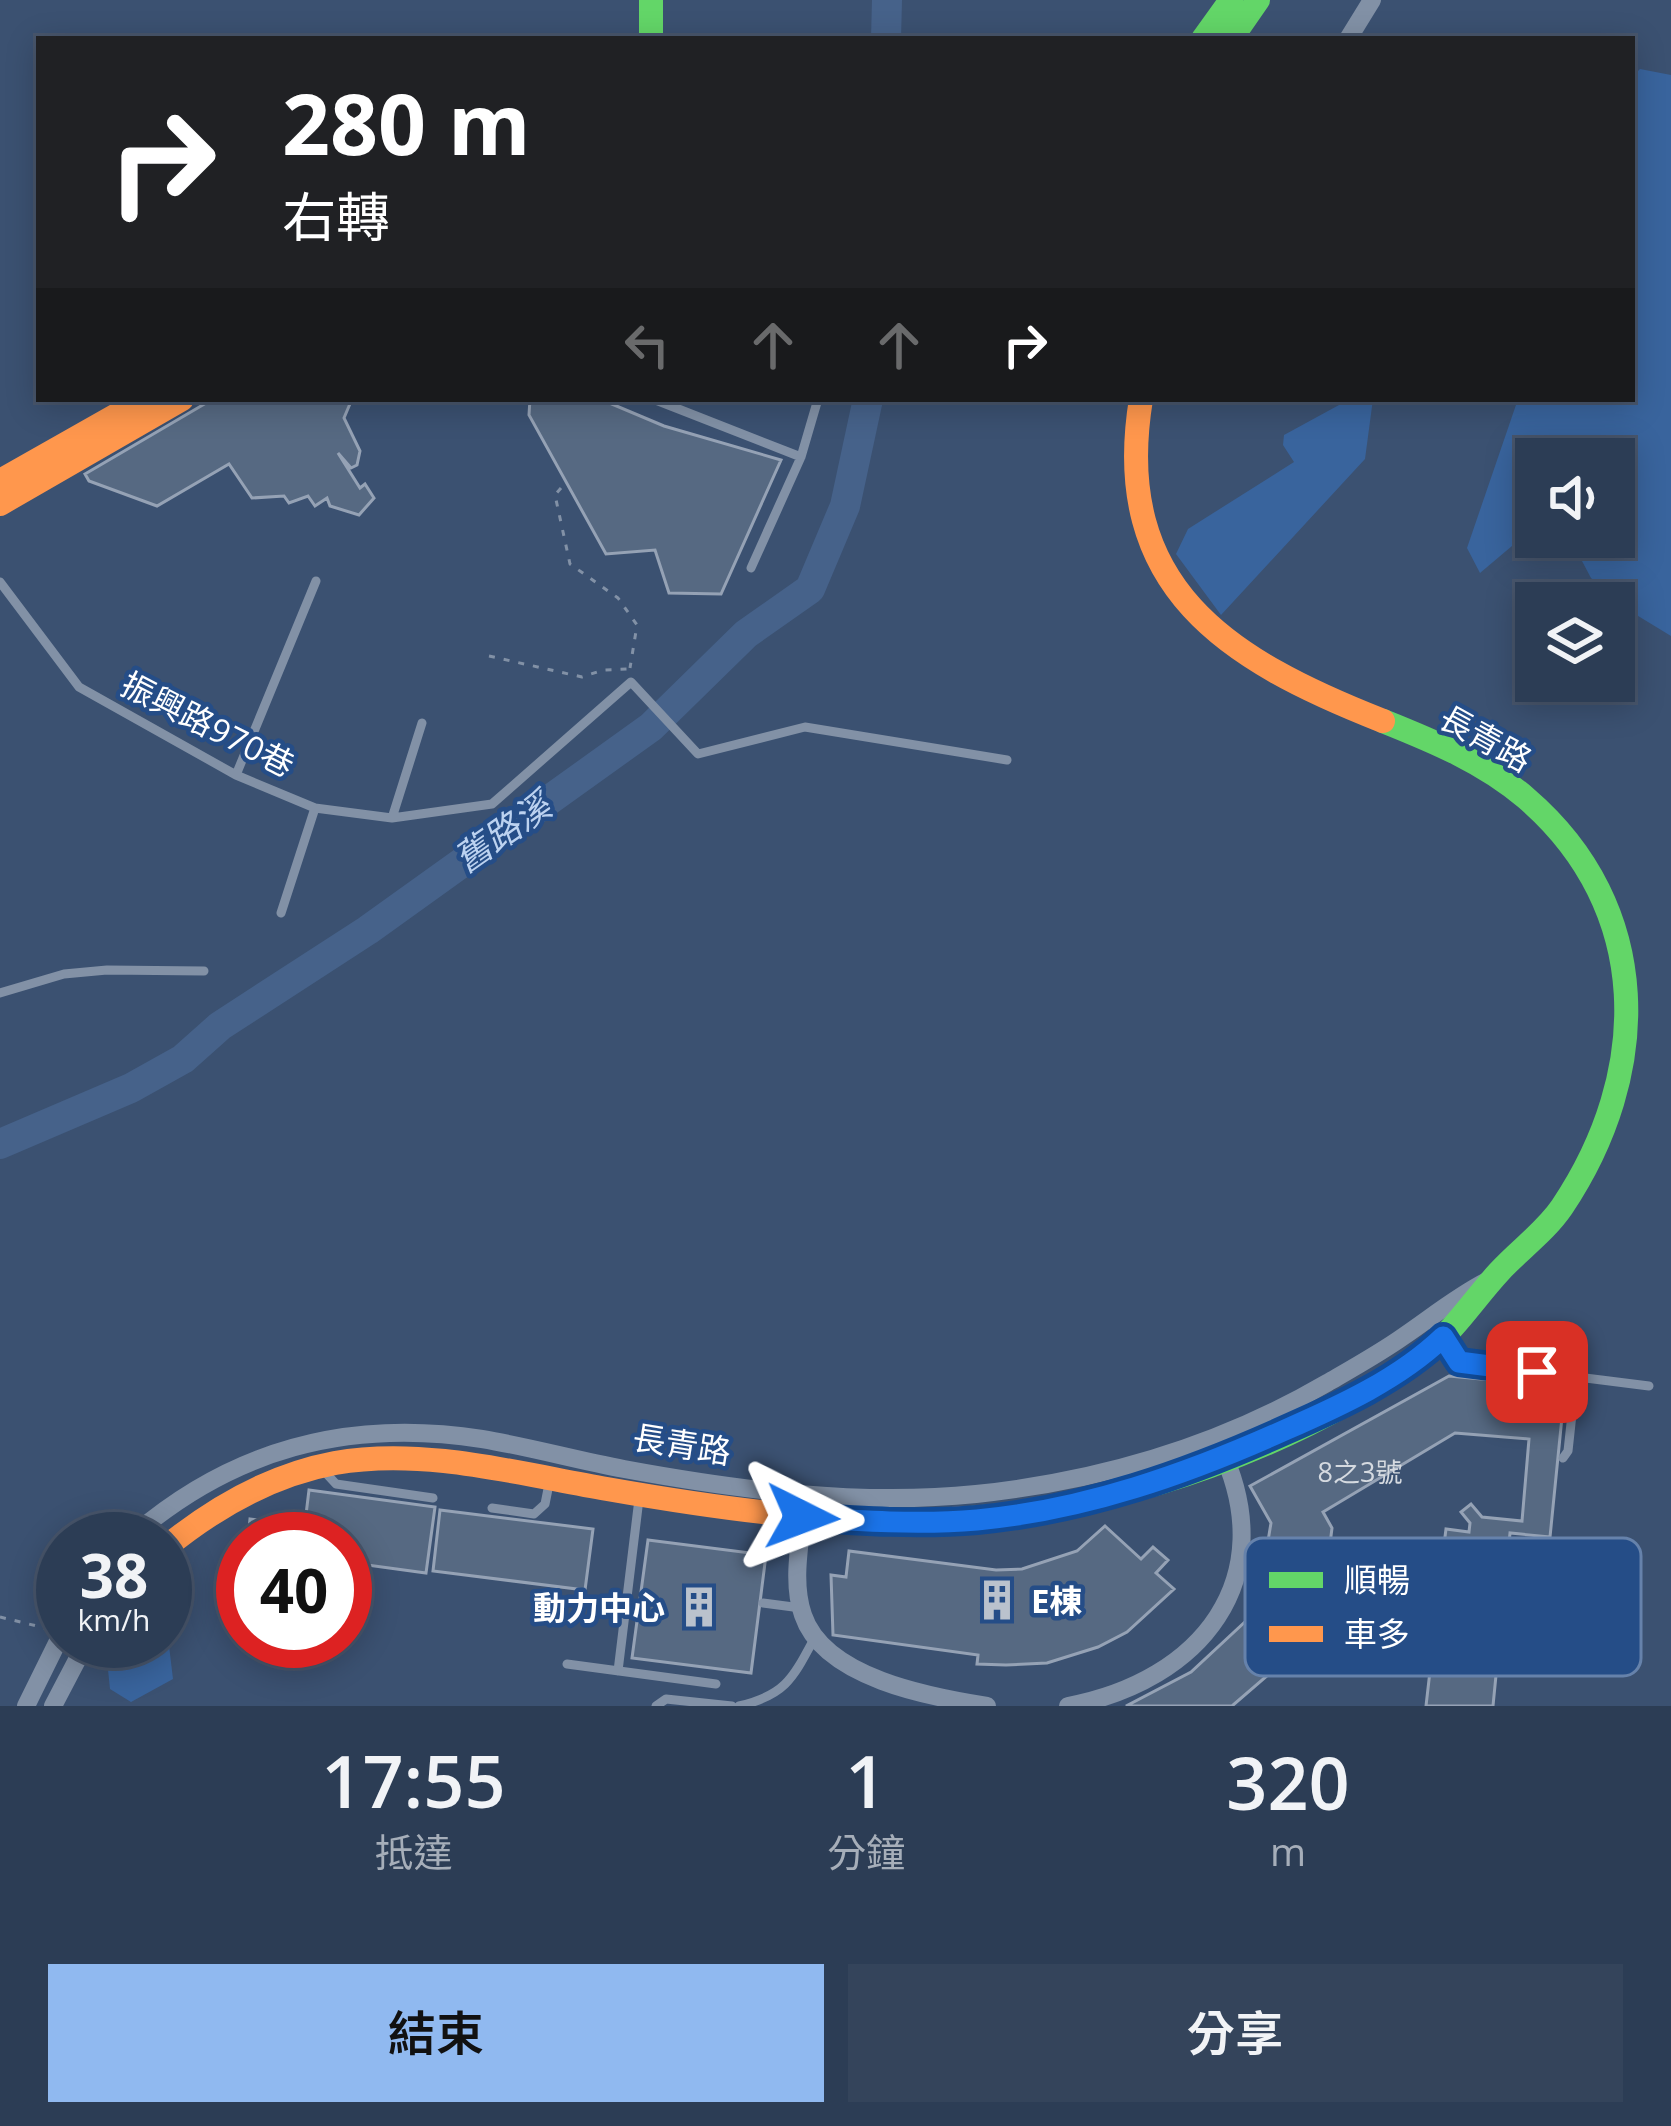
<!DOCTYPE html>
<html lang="zh-TW">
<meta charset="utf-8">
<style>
body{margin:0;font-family:"Open Sans","Noto Sans TC",sans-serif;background:#34445b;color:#f1f3f6;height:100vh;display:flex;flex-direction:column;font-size:45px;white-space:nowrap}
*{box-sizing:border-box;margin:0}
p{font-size:39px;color:#a6aeb9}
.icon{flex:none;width:66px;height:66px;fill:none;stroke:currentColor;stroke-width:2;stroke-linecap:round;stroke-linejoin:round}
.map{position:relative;height:1706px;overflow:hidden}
.drawer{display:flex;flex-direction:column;background:#2c3d55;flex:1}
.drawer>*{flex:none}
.banner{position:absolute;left:36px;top:36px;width:1599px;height:366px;border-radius:0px;box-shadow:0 6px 30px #0003,0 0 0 3px #48566c;background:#202124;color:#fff;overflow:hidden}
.controls{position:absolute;left:1515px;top:438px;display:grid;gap:24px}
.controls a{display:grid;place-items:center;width:120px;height:120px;border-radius:0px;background:#2c3d55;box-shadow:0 6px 30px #0003,0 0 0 3px #48566c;font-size:60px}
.speed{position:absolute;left:36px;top:1512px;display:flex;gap:24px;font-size:60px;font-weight:700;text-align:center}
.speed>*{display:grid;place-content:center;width:156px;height:156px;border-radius:50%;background:#2c3d55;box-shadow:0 6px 30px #0003,0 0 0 3px #48566c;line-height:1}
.speed small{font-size:30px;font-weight:400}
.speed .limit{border:18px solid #d22;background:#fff;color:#111}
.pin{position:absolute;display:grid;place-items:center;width:102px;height:102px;color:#fff;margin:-51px;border-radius:24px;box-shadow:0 6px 18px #0006}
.me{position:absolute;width:132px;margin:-66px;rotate:93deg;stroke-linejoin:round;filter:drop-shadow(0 0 9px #0008)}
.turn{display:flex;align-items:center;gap:42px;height:252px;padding:0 48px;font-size:54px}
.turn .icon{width:156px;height:156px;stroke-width:2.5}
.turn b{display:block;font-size:84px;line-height:102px}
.lanes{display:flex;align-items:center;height:114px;padding:0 48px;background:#0003;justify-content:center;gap:60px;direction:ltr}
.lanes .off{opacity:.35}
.eta{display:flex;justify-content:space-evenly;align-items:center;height:204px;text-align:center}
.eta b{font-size:72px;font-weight:600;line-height:84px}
.button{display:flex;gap:24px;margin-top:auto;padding:24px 48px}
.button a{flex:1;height:138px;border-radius:0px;background:#90b9f0;color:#111;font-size:48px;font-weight:600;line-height:138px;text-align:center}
.button a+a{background:#34445b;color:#f1f3f6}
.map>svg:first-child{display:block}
</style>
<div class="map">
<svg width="1671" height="1706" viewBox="0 0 1671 1706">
<rect width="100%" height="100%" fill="#3b5171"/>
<path fill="#39649d" d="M1640,69L1671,75V636L1625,608L1591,578L1573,544L1539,537H1614V459H1536V536L1525,535L1480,573L1467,548L1518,399H1632V77Z
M1350,399H1373L1365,459L1221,615L1176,554L1188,529L1294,462L1283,445L1284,435Z
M165,1637H168L173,1679L131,1702L110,1689L107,1660L125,1641H165Z"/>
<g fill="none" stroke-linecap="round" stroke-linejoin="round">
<path stroke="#46628a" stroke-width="30" d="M886,39L887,0
M0,1144L131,1088L183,1059L220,1026L368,930L651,727L746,634L810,589L845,506L868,399"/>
</g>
<path fill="#566982" stroke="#95a2b5" stroke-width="3" fill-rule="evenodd" d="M213,399H352L344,418L360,451L357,465L351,468L338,453L360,488L365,484L374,498L359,515L330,506L327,498L315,506L308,496L289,503L284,496L252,498L229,464L157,506L89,481L85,474Z
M530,399H600L664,426L781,460L721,594L669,593L655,550L606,554L529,415Z
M1449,1376L1565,1387L1550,1537L1510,1533L1493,1706H1426L1433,1645L1319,1631L1232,1706H1126L1191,1672L1261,1607L1266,1625L1281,1615L1286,1587L1261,1583L1271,1523L1250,1486ZM1455,1433L1529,1439L1522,1521L1482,1517L1471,1504L1461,1512L1470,1523L1469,1532L1446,1529L1437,1599L1325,1584L1332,1528L1323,1512Z
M309,1490L435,1507L426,1573L345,1562V1539H303Z
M440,1510L593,1529L585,1590L433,1571Z
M250,1519L287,1523L285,1539H248Z
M1105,1526L1141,1559L1153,1547L1168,1560L1156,1573L1174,1589L1127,1632L1098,1647L1047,1663L1006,1665L977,1664L978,1655L833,1635L831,1575L846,1577L849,1551L996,1570L1022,1569L1077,1551Z
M648,1540L766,1555L751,1673L632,1658Z"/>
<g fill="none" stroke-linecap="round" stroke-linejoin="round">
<path stroke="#8291a6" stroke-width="3" stroke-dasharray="6 9" stroke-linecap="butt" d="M561,488L555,495L570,564L618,598L637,625L630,668
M489,656L582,677L603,670L628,669
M0,1617L45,1628"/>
<path stroke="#8291a6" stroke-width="9" d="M653,399L801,457
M751,568L801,457L818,399
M0,582L79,687L236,775L315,808L392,818L492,804L631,682L698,754L805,727L1007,760
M236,775L316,581
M392,818L422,723
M281,913L315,808
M0,993L64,974L107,970L204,971
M1427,1319L1459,1362L1649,1386
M1563,1458L1568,1451L1576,1377
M324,1471L336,1484L433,1498
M492,1508L534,1514L545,1504L549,1484
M763,1603L801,1608
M567,1664L716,1684
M618,1671L639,1499
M656,1706L666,1699L732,1706
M739,1706C786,1695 793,1678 815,1637"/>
<path stroke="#8291a6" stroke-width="18" d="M1348,39L1372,0
M804,1504C801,1539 791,1581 803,1615C824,1678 930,1697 987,1706
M129,1539C231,1449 348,1418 482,1439C530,1447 576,1460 624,1469C738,1490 859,1506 976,1494C1100,1481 1219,1446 1327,1383C1353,1368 1380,1353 1404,1336C1432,1317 1456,1297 1487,1281
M26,1706L63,1631
M53,1706L87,1641
M1068,1706C1201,1681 1283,1579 1220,1447"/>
<path stroke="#63d668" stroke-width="24" d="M651,0V39
M1203,39L1231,0
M1231,39L1258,0
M971,1518C1129,1506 1298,1447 1426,1352C1455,1330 1474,1299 1499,1272C1519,1250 1545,1232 1562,1207C1652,1073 1654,908 1526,798C1484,762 1433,741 1383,721"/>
<path stroke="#ff974d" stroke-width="24" d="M1141,399C1110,588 1228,660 1383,721
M0,481L145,399
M0,504L182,399
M165,1548C215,1507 271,1475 335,1463C423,1447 520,1474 607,1489C727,1510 848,1527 971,1518"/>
</g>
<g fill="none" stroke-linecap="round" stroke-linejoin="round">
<g stroke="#114b97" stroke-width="30">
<path id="route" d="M802,1517C860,1521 919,1525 977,1520C1085,1510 1187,1474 1285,1430C1340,1406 1399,1379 1443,1337L1459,1362L1537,1372"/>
</g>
<use href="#route" stroke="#1a73e8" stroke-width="21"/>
</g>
<defs>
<g id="building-bare" transform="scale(3.24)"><path d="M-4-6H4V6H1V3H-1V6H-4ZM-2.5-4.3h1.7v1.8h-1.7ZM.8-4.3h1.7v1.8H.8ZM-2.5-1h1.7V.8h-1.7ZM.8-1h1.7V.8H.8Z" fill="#bac2cd" stroke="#254d87" stroke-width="2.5" paint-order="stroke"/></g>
</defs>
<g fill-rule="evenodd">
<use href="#building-bare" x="997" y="1600"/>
<use href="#building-bare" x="699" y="1607"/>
</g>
<g text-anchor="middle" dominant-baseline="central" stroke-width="9" stroke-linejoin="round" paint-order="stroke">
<g font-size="27" fill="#d5dae0">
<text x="1360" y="1471">8之3號</text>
</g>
<g font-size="33" fill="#fff" stroke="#254d87">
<text transform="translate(208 724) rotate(27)">振興路970巷</text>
<text transform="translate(1486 738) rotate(29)">長青路</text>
<text transform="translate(682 1444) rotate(9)">長青路</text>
</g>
<g font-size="33" font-weight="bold" fill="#fff" stroke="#254d87" text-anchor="start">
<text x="1031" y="1600">E棟</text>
<text x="665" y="1607" text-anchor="end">動力中心</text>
</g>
<g font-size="36" font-style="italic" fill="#bcd2f0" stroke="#254d87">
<text transform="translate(502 832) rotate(-35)">舊路溪</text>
</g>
</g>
<rect x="1245" y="1538" width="396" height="138" rx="18" fill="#254d87" stroke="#6682ab" stroke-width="3"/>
<rect x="1269" y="1572" width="54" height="16" fill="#63d668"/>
<rect x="1269" y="1626" width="54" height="16" fill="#ff974d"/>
<g font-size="33" fill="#fff">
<text x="1344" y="1592">順暢</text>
<text x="1344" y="1646">車多</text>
</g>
</svg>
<div class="controls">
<a><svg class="icon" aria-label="sound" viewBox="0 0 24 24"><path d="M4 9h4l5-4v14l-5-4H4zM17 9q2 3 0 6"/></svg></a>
<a><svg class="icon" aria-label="layers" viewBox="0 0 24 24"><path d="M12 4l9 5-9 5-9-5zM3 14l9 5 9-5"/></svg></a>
</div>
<div class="speed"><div>38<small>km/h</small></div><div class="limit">40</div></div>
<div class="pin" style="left:1537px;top:1372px;background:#d93025"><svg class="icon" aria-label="arrive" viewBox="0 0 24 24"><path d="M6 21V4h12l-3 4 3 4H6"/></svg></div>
<svg class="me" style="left:802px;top:1517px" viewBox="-20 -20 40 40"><path d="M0-17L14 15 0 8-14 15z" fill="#1a73e8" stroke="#fff" stroke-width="4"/></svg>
<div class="banner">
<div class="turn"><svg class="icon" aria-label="right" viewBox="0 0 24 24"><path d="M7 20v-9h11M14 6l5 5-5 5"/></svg><div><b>280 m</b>右轉</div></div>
<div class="lanes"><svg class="icon off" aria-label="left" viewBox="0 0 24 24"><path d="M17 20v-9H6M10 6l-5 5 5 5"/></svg><svg class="icon off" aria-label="ahead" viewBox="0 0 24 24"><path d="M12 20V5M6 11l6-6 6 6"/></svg><svg class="icon off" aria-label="ahead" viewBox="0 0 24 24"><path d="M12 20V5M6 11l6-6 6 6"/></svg><svg class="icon" aria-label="right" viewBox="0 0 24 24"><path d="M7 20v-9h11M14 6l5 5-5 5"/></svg></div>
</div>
</div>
<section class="drawer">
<div class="eta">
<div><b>17:55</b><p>抵達</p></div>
<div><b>1</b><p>分鐘</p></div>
<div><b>320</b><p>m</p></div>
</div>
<div class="button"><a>結束</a><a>分享</a></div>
</section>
